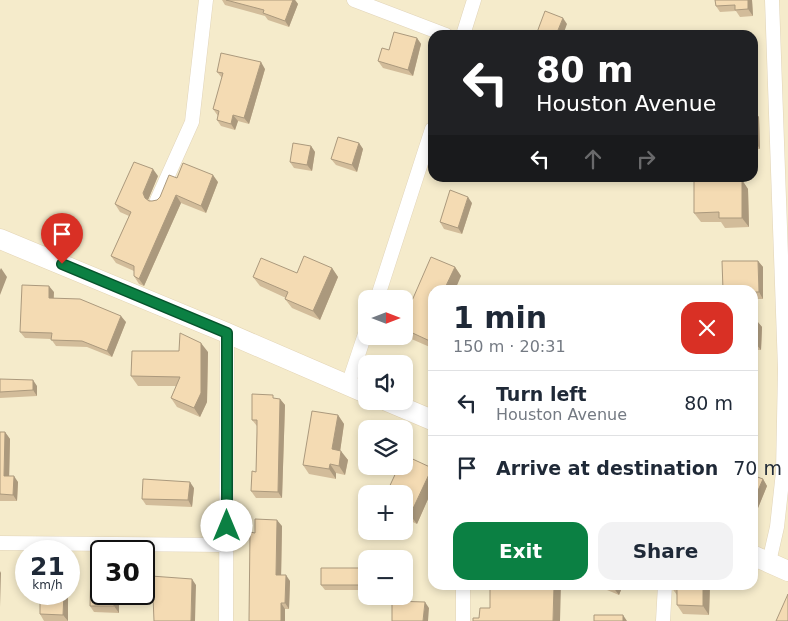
<!DOCTYPE html>
<meta charset="utf-8">
<style>
body{margin:0;font-family:"DejaVu Sans",sans-serif;background:#f2f2f3;color:#1f2937;height:100vh;display:flex;flex-direction:column;font-size:19px;white-space:nowrap}
*{box-sizing:border-box;margin:0}
p{font-size:16px;color:#747a83}
.icon{flex:none;width:28px;height:28px;fill:none;stroke:currentColor;stroke-width:2;stroke-linecap:round;stroke-linejoin:round}
.map{position:relative;flex:1;overflow:hidden}
.details{position:absolute;left:428px;top:285px;width:330px;height:305px;display:flex;flex-direction:column;background:#fff;border-radius:15px;box-shadow:0 2px 8px #0003}
.details>*{flex:none}
.hud{position:absolute;left:428px;top:30px;width:330px;height:152px;border-radius:15px;box-shadow:0 2px 8px #0003;background:#202124;color:#fff;overflow:hidden}
.needle{width:32px;rotate:90deg}
.buttons{position:absolute;left:358px;top:290px;display:grid;gap:10px}
.buttons a{display:grid;place-items:center;width:55px;height:55px;border-radius:10px;background:#fff;box-shadow:0 2px 8px #0003;font-size:25px}
.speed{position:absolute;left:15px;top:540px;display:flex;gap:10px;font-size:25px;font-weight:700;text-align:center}
.speed>*{display:grid;place-content:center;width:65px;height:65px;border-radius:50%;background:#fff;box-shadow:0 2px 8px #0003;line-height:1}
.speed small{font-size:12px;font-weight:400}
.speed .limit{border:2px solid #111;border-radius:8px;background:#fff;color:#111}
.pin{position:absolute;display:grid;place-items:center;width:42px;height:42px;color:#fff;margin:-51px -21px;border-radius:50% 50% 50% 0;rotate:-45deg;box-shadow:0 0 5px #0007}
.pin .icon{rotate:45deg}
.me{position:absolute;width:55px;margin:-28px;rotate:0deg;stroke-linejoin:round;filter:drop-shadow(0 0 4px #0008)}
.turn{display:flex;align-items:center;gap:18px;height:105px;padding:0 25px;font-size:22px}
.turn .icon{width:65px;height:65px;stroke-width:2.5}
.turn b{display:block;font-size:35px;line-height:42px}
.lanes{display:flex;align-items:center;height:48px;padding:0 25px;background:#0003;justify-content:center;gap:25px;direction:ltr}
.lanes .off{opacity:.35}
.round{display:grid;place-items:center;flex:none;width:52px;height:52px;border-radius:15px;background:#f2f2f3}
.summary{display:flex;align-items:center;justify-content:space-between;height:85px;padding:0 25px}
h1{font-size:30px;font-weight:700;line-height:38px}
.cta{display:flex;gap:10px;margin-top:auto;padding:10px 25px}
.cta a{flex:1;height:58px;border-radius:15px;background:#0b8043;color:#fff;font-size:20px;font-weight:700;line-height:58px;text-align:center}
.cta a+a{background:#f2f2f3;color:#1f2937}
ul{padding:0;list-style:none}
li{display:flex;align-items:center;gap:15px;height:65px;padding:0 25px;border-top:1px solid #e0e1e3}
li div{flex:1}
li b{display:block;font-size:19px}
li em{font-style:normal}
.map>svg:first-child{display:block}
</style>
<div class="map">
<svg width="788" height="621" viewBox="0 0 788 621">
<rect width="100%" height="100%" fill="#fdf8dd"/>
<path fill="#f5ebcb" fill-rule="evenodd" d="M0,0H788V621H0ZM432,35H752V178H432ZM432,290H752V585H432ZM366,299H404V336H366ZM366,364H404V401H366ZM366,429H404V466H366ZM366,494H404V531H366ZM26,551H69V594H26ZM101,551H144V594H101ZM366,559H404V596H366Z"/>
<g fill="none" stroke-linecap="round" stroke-linejoin="round">
<g stroke="#e1d4b9" stroke-width="15">
<path id="street" d="M354,0L446,35
M463,35L474,0
M157,200L192,122L206,0
M377,299L432,129
M348,385L366,331
M0,543L227,545
M769,562L777,527L783,472L785,369L772,0
M226,621L227,333
M463,621V585
M663,621L665,585"/>
</g>
<g stroke="#e3d4b4" stroke-width="21">
<path id="secondary" d="M0,239L227,333L366,393
M387,401L432,420
M752,555L788,571"/>
</g>
<use href="#street" stroke="#fff" stroke-width="14"/>
<use href="#secondary" stroke="#fff" stroke-width="20"/>
</g>
<path fill="#d2bc9a" d="M222,0H295L298,4L289,27L268,20L265,16L225,5Z
M715,0H752L753,16L740,17L736,11L720,12L716,6Z
M752,37L755,42L756,63H752Z
M417,38L421,44L413,76L383,68L378,61L389,50Z
M265,69L249,124L238,121L235,130L221,126L217,120L218,116L213,109L222,78L217,72Z
M752,111H754L759,117L760,149H752Z
M359,143L363,149L357,172L336,165L331,159Z
M311,146L315,152L312,171L294,168L290,162Z
M158,176L148,200L152,201L157,200L177,178L218,182L206,213L181,203L144,286L139,284L134,276V271L116,263L111,256L129,216L120,212L115,204Z
M742,180L748,189L749,227L725,228L721,222H701L694,213Z
M472,203L462,234L444,229L440,222Z
M758,261L763,267V299H756V321H757L762,327L761,350H752V290Z
M455,267L461,276L432,290V348L407,337L404,332V319Z
M332,268L338,277L320,320L292,308L285,299L286,298L260,286L253,277L297,273Z
M54,292V298L126,322L112,357L87,347L56,346L51,339L25,338L20,332Z
M208,352L207,402L200,417L177,407L171,398L176,386H138L131,376Z
M0,379L37,386V396L0,398Z
M276,399H280L285,405L282,498H256L251,491L256,472L257,426L252,420Z
M338,415L344,424L340,451L348,460L345,475L336,473V479L309,474L303,465Z
M0,432H5L10,439L9,476L18,482L17,501H0Z
M432,468V490L417,524L404,518V494Z
M752,475L763,479L767,486L758,508L752,506Z
M194,488L192,507L146,505L142,499Z
M282,526L281,575L290,581L289,609H285V621L255,533Z
M366,560V596H390V600L366,599L363,594V590H325L321,585L364,568Z
M595,585H623L619,595Z
M671,585H710L709,615L683,614L677,605V595L671,587Z
M35,594H68V621H44L40,614V596H37Z
M101,594H119V613L94,612L90,606Z"/>
<path fill="#ab997d" d="M293,0H295L298,4L289,27L285,21Z
M748,0H752L753,16L748,9Z
M563,18L567,24L563,35H556Z
M752,37L755,42L756,63L752,57Z
M417,38L421,44L413,76L408,70Z
M261,62L265,69L249,124L244,118Z
M754,111L759,117L760,149L756,143Z
M233,115L238,121L235,130L231,124Z
M359,143L363,149L357,172L352,165Z
M311,146L315,152L312,171L307,165Z
M153,169L158,176L148,200L145,198L143,193Z
M213,175L218,182L206,213L201,206Z
M742,180L748,189L749,227L742,218Z
M176,195L181,203L144,286L139,279Z
M468,197L472,203L462,234L458,228Z
M758,261L763,267V299L759,292Z
M455,267L461,276L455,290H444Z
M1,268L7,277L0,295V270Z
M332,268L338,277L320,320L313,311Z
M49,286L54,292L53,304L49,298Z
M752,293L756,299V327L752,322Z
M121,316L126,322L112,357L107,351Z
M757,321L762,327L761,350L756,344Z
M201,343L208,352L207,402L200,417L194,408Z
M33,380L37,386V396L33,390Z
M280,399L285,405L282,498L278,492Z
M338,415L344,424L339,459L332,449Z
M5,432L10,439L9,482L4,476Z
M341,451L348,460L345,475L339,466Z
M330,464L336,473V479L329,469Z
M432,468V490L417,524L410,515Z
M14,476L18,482L17,501L13,495Z
M763,479L767,486L758,508L753,502Z
M190,482L194,488L192,507L188,500Z
M277,520L282,526L281,581L276,575Z
M0,571L1,573L0,607Z
M286,575L290,581L289,609L285,603Z
M192,579L196,585L195,621H191Z
M554,585H561L560,621H553Z
M613,585H623L619,595L612,586Z
M703,585H710L709,615L703,606Z
M64,594H68V621L63,615Z
M114,594H119V613L114,606Z
M425,602L429,608L428,621H423Z
M281,603L285,609V621H281Z
M623,615L627,621H623Z"/>
<path fill="#f4dbb3" stroke="#ab997d" d="M226,0H293L285,21L263,13L264,10Z
M715,0H748V9L735,10V5L716,6Z
M545,11L563,18L556,35H536Z
M394,32L417,38L408,70L378,61L382,48L389,50Z
M221,53L261,62L244,118L233,115L231,124L217,120L219,111L213,109L223,73L217,72Z
M752,111H754L756,143H752Z
M338,137L359,143L352,165L331,159Z
M293,143L311,146L307,165L290,162Z
M134,162L153,169L143,193L145,198L149,201H152L157,200L160,197L169,175L177,178L183,163L213,175L201,206L176,195L139,279L134,276V266L111,256L131,212L115,204Z
M742,180V218H719V212L694,213V181Z
M450,190L468,197L458,228L440,222Z
M304,256L332,268L313,311L285,299L288,292L253,277L261,258L297,273Z
M431,257L455,267L444,290H432V342L404,329V319Z
M722,261H758L759,292H752V290H723Z
M22,285L49,286V298L80,299L121,316L107,351L82,341L51,340L52,333L20,332Z
M752,321H757L756,344H752Z
M180,333L201,343V393L194,408L171,398L180,377L131,376L132,351H179Z
M0,379L33,380V390L0,392Z
M252,394L273,395V398L280,399L278,492L251,491L252,471L256,472L257,433V420H252Z
M312,411L338,415L332,449L341,451L339,466L330,464L329,469L303,465Z
M0,432H5L4,476H14L13,495L0,494Z
M404,455L432,468L410,515L404,512V494H386L399,466H404Z
M752,475L763,479L753,502H752Z
M143,479L190,482L188,500L142,499Z
M255,519L277,520L276,575H286L285,603H281V621H249L250,532L255,533Z
M364,560H366V594H363V585H321V568H364Z
M91,569H101V594H114V606H90Z
M151,576L192,579L191,621H154L153,596H150Z
M490,585H554L553,621H473V618H479L480,608H490Z
M671,585H703V606L677,605V587H671Z
M40,594H64L63,615L40,614Z
M788,594V621H776Z
M392,601L425,602L423,621H392Z
M594,615H623V621H594Z"/>
<g fill="none" stroke-linecap="round" stroke-linejoin="round">
<g stroke="#07532c" stroke-width="12">
<path id="route" d="M62,264L227,333V526"/>
</g>
<use href="#route" stroke="#0b8043" stroke-width="9"/>
</g>
</svg>
<div class="buttons">
<a><svg class="needle" viewBox="-14 -14 28 28"><path d="M0-13l5 13h-10z" fill="#e53935"/><path d="M0 13l5-13h-10z" fill="#747a83"/></svg></a>
<a><svg class="icon" aria-label="sound" viewBox="0 0 24 24"><path d="M4 9h4l5-4v14l-5-4H4zM17 9q2 3 0 6"/></svg></a>
<a><svg class="icon" aria-label="layers" viewBox="0 0 24 24"><path d="M12 4l9 5-9 5-9-5zM3 14l9 5 9-5"/></svg></a>
<a>+</a>
<a>−</a>
</div>
<div class="speed"><div>21<small>km/h</small></div><div class="limit">30</div></div>
<div class="pin" style="left:62px;top:264px;background:#d93025"><svg class="icon" aria-label="arrive" viewBox="0 0 24 24"><path d="M6 21V4h12l-3 4 3 4H6"/></svg></div>
<svg class="me" style="left:227px;top:526px" viewBox="-20 -20 40 40"><circle r="19" fill="#fff"/><path d="M0-13L10 11 0 6-10 11z" fill="#0b8043"/></svg>
<div class="hud">
<div class="turn"><svg class="icon" aria-label="left" viewBox="0 0 24 24"><path d="M17 20v-9H6M10 6l-5 5 5 5"/></svg><div><b>80 m</b>Houston Avenue</div></div>
<div class="lanes"><svg class="icon" aria-label="left" viewBox="0 0 24 24"><path d="M17 20v-9H6M10 6l-5 5 5 5"/></svg><svg class="icon off" aria-label="ahead" viewBox="0 0 24 24"><path d="M12 20V5M6 11l6-6 6 6"/></svg><svg class="icon off" aria-label="right" viewBox="0 0 24 24"><path d="M7 20v-9h11M14 6l5 5-5 5"/></svg></div>
</div>
<section class="details">
<div class="summary"><div><h1>1 min</h1><p>150 m · 20:31</p></div><a class="round" style="background:#d93025;color:#fff"><svg class="icon" aria-label="close" viewBox="0 0 24 24"><path d="M6 6l12 12M18 6L6 18"/></svg></a></div>
<ul>
<li><svg class="icon" aria-label="left" viewBox="0 0 24 24"><path d="M17 20v-9H6M10 6l-5 5 5 5"/></svg><div><b>Turn left</b><p>Houston Avenue</p></div><em>80 m</em></li>
<li><svg class="icon" aria-label="arrive" viewBox="0 0 24 24"><path d="M6 21V4h12l-3 4 3 4H6"/></svg><div><b>Arrive at destination</b></div><em>70 m</em></li>
</ul>
<div class="cta"><a>Exit</a><a>Share</a></div>
</section>
</div>
